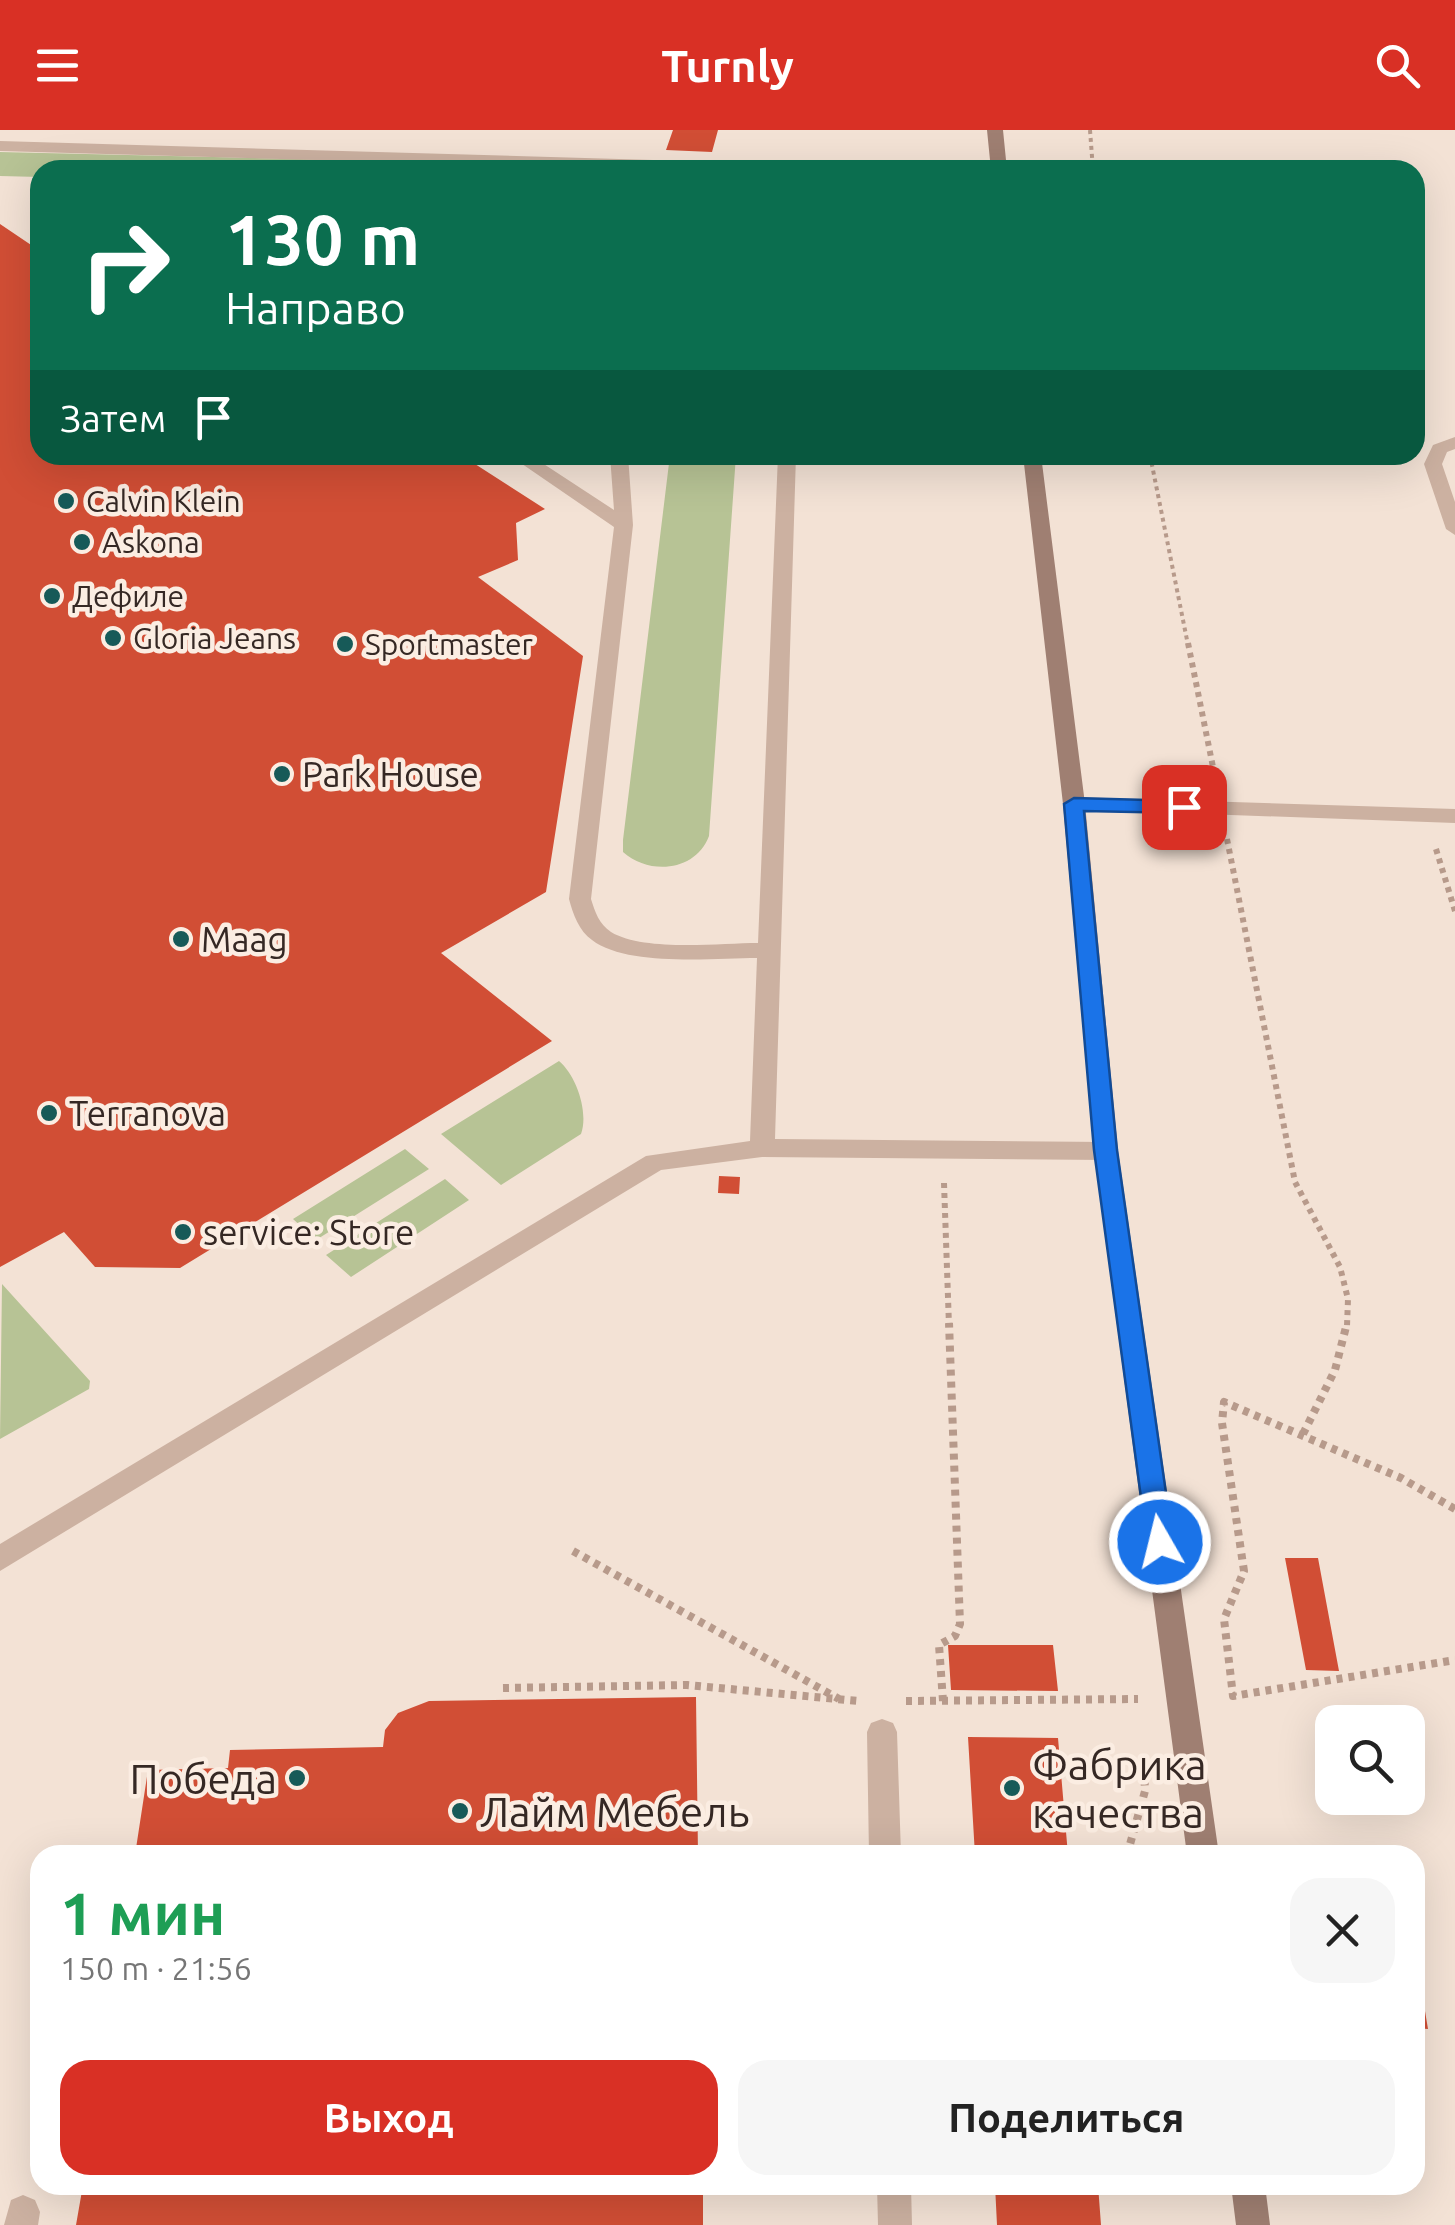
<!DOCTYPE html>
<html lang="ru">
<meta charset="utf-8">
<style>
body{margin:0;font-family:Ubuntu,sans-serif;background:#f6f6f6;color:#222;height:100vh;display:flex;flex-direction:column;font-size:38px;white-space:nowrap}
*{box-sizing:border-box;margin:0}
p{font-size:32px;color:#767676}
.icon{flex:none;width:55px;height:55px;fill:none;stroke:currentColor;stroke-width:2;stroke-linecap:round;stroke-linejoin:round}
.map{position:relative;flex:1;overflow:hidden}
.panel{position:absolute;left:30px;top:1715px;width:1395px;height:350px;display:flex;flex-direction:column;background:#fff;border-radius:30px;box-shadow:0 10px 40px #0002}
.panel>*{flex:none}
.banner{position:absolute;left:30px;top:30px;width:1395px;height:305px;border-radius:30px;box-shadow:0 10px 40px #0002;background:#0b6e4f;color:#fff;overflow:hidden}
.fabs{position:absolute;left:1315px;top:1575px;display:grid;gap:20px}
.fabs a{display:grid;place-items:center;width:110px;height:110px;border-radius:20px;background:#fff;box-shadow:0 10px 40px #0002;font-size:50px}
.pin{position:absolute;display:grid;place-items:center;width:85px;height:85px;color:#fff;margin:-42px;border-radius:20px;box-shadow:0 5px 15px #0006}
.me{position:absolute;width:110px;margin:-55px;rotate:352deg;stroke-linejoin:round;filter:drop-shadow(0 0 8px #0008)}
.turn{display:flex;align-items:center;gap:35px;height:210px;padding:0 30px;font-size:45px}
.turn .icon{width:130px;height:130px;stroke-width:2.5}
.turn b{display:block;font-size:70px;line-height:85px}
.then{display:flex;align-items:center;height:95px;padding:0 30px;background:#0003;gap:20px;font-size:38px}
.round{display:grid;place-items:center;flex:none;width:105px;height:105px;border-radius:30px;background:#f6f6f6}
.head{display:flex;align-items:center;justify-content:space-between;height:170px;padding:0 30px}
h1{font-size:60px;font-weight:700;line-height:75px;color:#1e9e55}
.primary-button{display:flex;gap:20px;margin-top:auto;padding:20px 30px}
.primary-button a{flex:1;height:115px;border-radius:30px;background:#d93025;color:#fff;font-size:40px;font-weight:700;line-height:115px;text-align:center}
.primary-button a+a{background:#f6f6f6;color:#222}
header{display:flex;justify-content:space-between;align-items:center;height:130px;padding:0 30px;background:#d93025;color:#fff;font-size:45px;font-weight:700}
.map>svg:first-child{display:block}
</style>
<header><svg class="icon" aria-label="menu" viewBox="0 0 24 24"><path d="M4 6h16M4 12h16M4 18h16"/></svg>Turnly<svg class="icon" aria-label="search" viewBox="0 0 24 24"><circle cx="10" cy="10" r="6"/><path d="M15 15l6 6"/></svg></header>
<div class="map">
<svg width="1455" height="2095" viewBox="0 0 1455 2095">
<rect width="100%" height="100%" fill="#f3e2d5"/>
<path fill="#b7c395" d="M0,22L345,30L361,32L367,40H40V47L0,46Z
M670,325H736L709,706C696,741 650,746 623,722V710Z
M559,931C576,945 589,982 581,1004L501,1055L441,1004Z
M405,1019L429,1039L316,1110L293,1089Z
M445,1049L469,1070L351,1147L326,1125Z
M2,1154L90,1251L89,1259L0,1309Z"/>
<path fill="#d14e35" d="M673,0H718L712,22L666,20Z
M0,94L40,121V325H461L545,379L516,393L518,430L478,447L583,526L546,762L441,823L552,911L180,1138L95,1137L64,1102L0,1137Z
M719,1046L740,1047L739,1064L718,1063Z
M1285,1428H1318L1339,1541L1306,1540Z
M948,1515H1053L1058,1561L951,1560Z
M696,1567L698,1725H135L148,1640L228,1638L230,1620L383,1617L385,1600L398,1583L429,1571Z
M968,1607L1058,1608L1068,1725H975Z
M1415,1833H1417L1428,1899L1415,1898Z
M83,2055H703V2095H76Z
M995,2055H1098L1101,2095H997Z"/>
<g fill="none" stroke-linecap="round" stroke-linejoin="round">
<path stroke="#b79a8b" stroke-width="4" stroke-dasharray="4 4" stroke-linecap="butt" d="M1090,0L1093,40
M1150,325L1188,515"/>
<path stroke="#b79a8b" stroke-width="6" stroke-dasharray="5 5" stroke-linecap="butt" d="M1188,513L1215,647
M1227,709L1295,1052L1340,1137L1348,1169L1347,1196
M1436,719L1455,781
M944,1053L949,1196"/>
<path stroke="#b79a8b" stroke-width="8" stroke-dasharray="6 6" stroke-linecap="butt" d="M1303,1304L1335,1240L1347,1193
M1455,1379L1401,1348L1224,1272L1222,1293L1244,1441L1224,1489L1233,1566L1455,1530
M573,1421L839,1569
M503,1558L687,1555L858,1571
M906,1571L1138,1569
M943,1571L939,1515L955,1506L960,1494L949,1193
M1127,1725L1145,1661L1144,1639"/>
<path fill="#ccb1a1" fill-rule="evenodd" d="M0,11L825,35L833,40H666L0,21Z
M1455,307V319L1447,322L1442,334L1455,372V405L1446,399L1424,334L1433,315Z
M509,325H530L614,380L610,325H628L633,395L591,769C595,782 599,794 611,802C644,822 719,813 758,813L778,325H796L775,1009L1106,1012L1115,1015L1118,1021L1115,1027L1106,1030L762,1027L661,1040L0,1441V1414L646,1026L750,1011L757,828C714,828 627,837 592,810C579,801 573,784 569,769L614,397Z
M1074,667L1455,679V693L1066,679L1063,674Z
M882,1589L893,1593L897,1602L901,1725H869L867,1602L871,1593Z
M877,2055H911L912,2095H878Z
M23,2065L35,2070L40,2082L38,2095H4L11,2070Z"/>
<path fill="#9f7f72" fill-rule="evenodd" d="M987,0H1003L1007,40H991Z
M1023,325H1041L1085,674L1118,1021L1219,1725H1187L1094,1021L1063,674Z
M1231,2055H1265L1270,2095H1236Z"/>
</g>
<path fill="#1a73e8" stroke="#114b97" stroke-width="2.5" d="M1074,668L1184,671L1194,677L1184,683L1084,681L1117,1020L1173,1412L1169,1419L1160,1422L1151,1419L1147,1412L1094,1020L1064,674Z"/>
<g fill="#175a58" stroke="#fbede2" stroke-width="4">
<circle cx="66" cy="371" r="10"/>
<circle cx="82" cy="412" r="10"/>
<circle cx="52" cy="466" r="10"/>
<circle cx="113" cy="508" r="10"/>
<circle cx="345" cy="514" r="10"/>
<circle cx="282" cy="644" r="10"/>
<circle cx="181" cy="809" r="10"/>
<circle cx="49" cy="983" r="10"/>
<circle cx="183" cy="1102" r="10"/>
<circle cx="297" cy="1648" r="10"/>
<circle cx="1012" cy="1658" r="10"/>
<circle cx="460" cy="1681" r="10"/>
</g>
<g text-anchor="middle" dominant-baseline="central" stroke-width="9" stroke-linejoin="round" paint-order="stroke">
<g font-size="30" fill="#352824" stroke="#fbede2" text-anchor="start">
<text x="86" y="371">Calvin Klein</text>
<text x="102" y="412">Askona</text>
<text x="72" y="466">Дефиле</text>
<text x="133" y="508">Gloria Jeans</text>
<text x="365" y="514">Sportmaster</text>
</g>
<g font-size="35" fill="#352824" stroke="#fbede2" text-anchor="start">
<text x="302" y="644">Park House</text>
<text x="201" y="809">Maag</text>
<text x="69" y="983">Terranova</text>
<text x="203" y="1102">service: Store</text>
</g>
<g font-size="42" fill="#352824" stroke="#fbede2" text-anchor="start">
<text x="1032" y="1634">Фабрика<tspan x="1032" dy="48">качества</tspan></text>
<text x="277" y="1648" text-anchor="end">Победа</text>
<text x="480" y="1681">Лайм Мебель</text>
</g>
</g>
</svg>
<div class="fabs">
<a><svg class="icon" aria-label="search" viewBox="0 0 24 24"><circle cx="10" cy="10" r="6"/><path d="M15 15l6 6"/></svg></a>
</div>
<div class="pin" style="left:1184px;top:677px;background:#d93025"><svg class="icon" aria-label="arrive" viewBox="0 0 24 24"><path d="M6 21V4h12l-3 4 3 4H6"/></svg></div>
<svg class="me" style="left:1160px;top:1412px" viewBox="-20 -20 40 40"><circle r="17" fill="#1a73e8" stroke="#fff" stroke-width="3"/><path d="M0-11L8 9 0 5-8 9z" fill="#fff"/></svg>
<div class="banner">
<div class="turn"><svg class="icon" aria-label="right" viewBox="0 0 24 24"><path d="M7 20v-9h11M14 6l5 5-5 5"/></svg><div><b>130 m</b>Направо</div></div>
<div class="then">Затем<svg class="icon" aria-label="arrive" viewBox="0 0 24 24"><path d="M6 21V4h12l-3 4 3 4H6"/></svg></div>
</div>
<section class="panel">
<div class="head"><div><h1>1 мин</h1><p>150 m · 21:56</p></div><a class="round"><svg class="icon" aria-label="close" viewBox="0 0 24 24"><path d="M6 6l12 12M18 6L6 18"/></svg></a></div>
<div class="primary-button"><a>Выход</a><a>Поделиться</a></div>
</section>
</div>
